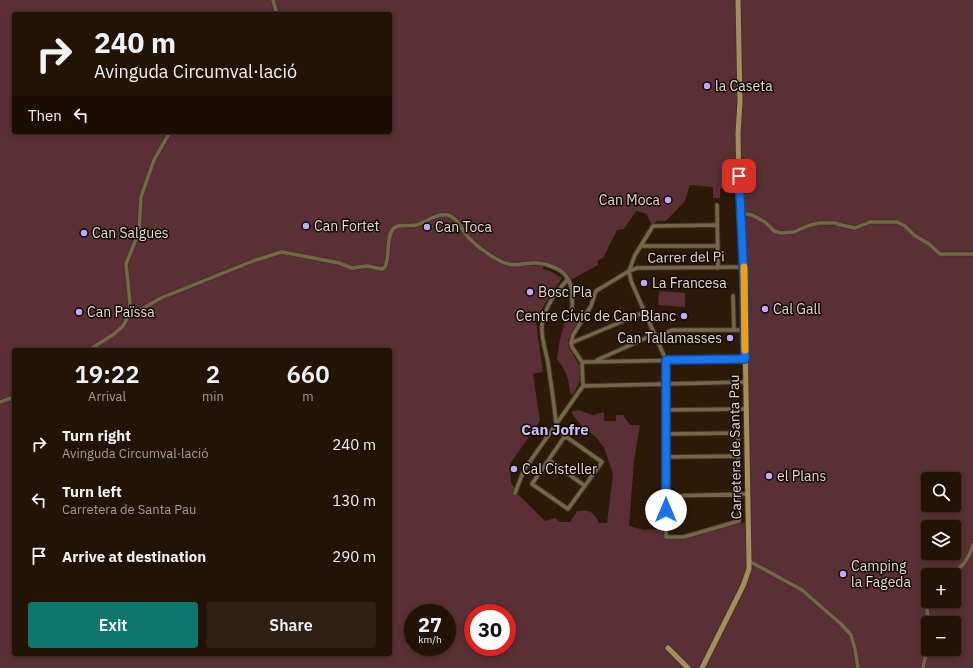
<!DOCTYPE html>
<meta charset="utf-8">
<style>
body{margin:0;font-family:"IBM Plex Sans",sans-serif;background:#2e2013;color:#f1f3f6;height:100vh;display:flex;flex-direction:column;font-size:15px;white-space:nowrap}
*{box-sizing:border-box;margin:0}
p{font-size:13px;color:#a29e9a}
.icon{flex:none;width:22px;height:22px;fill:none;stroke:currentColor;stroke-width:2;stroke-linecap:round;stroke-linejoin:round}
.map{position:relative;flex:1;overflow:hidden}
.sheet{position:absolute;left:12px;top:348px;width:380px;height:308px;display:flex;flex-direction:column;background:#221305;border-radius:4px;box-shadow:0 2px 6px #0003,0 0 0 1px #3f3227}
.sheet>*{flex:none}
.guide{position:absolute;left:12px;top:12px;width:380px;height:122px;border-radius:4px;box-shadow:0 2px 6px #0003,0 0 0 1px #3f3227;background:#221305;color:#f1f3f6;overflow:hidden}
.fabs{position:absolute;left:921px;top:472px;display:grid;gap:8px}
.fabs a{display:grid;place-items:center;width:40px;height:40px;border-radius:4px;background:#221305;box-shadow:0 2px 6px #0003,0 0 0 1px #3f3227;font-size:20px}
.speed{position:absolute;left:404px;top:604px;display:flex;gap:8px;font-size:20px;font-weight:700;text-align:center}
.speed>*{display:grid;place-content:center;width:52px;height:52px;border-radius:50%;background:#221305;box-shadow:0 2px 6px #0003,0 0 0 1px #3f3227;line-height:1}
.speed small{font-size:10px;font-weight:400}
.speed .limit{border:6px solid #d22;background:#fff;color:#111}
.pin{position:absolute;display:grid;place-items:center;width:34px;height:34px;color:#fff;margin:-17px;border-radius:8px;box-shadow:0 2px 6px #0006}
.me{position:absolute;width:44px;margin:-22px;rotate:0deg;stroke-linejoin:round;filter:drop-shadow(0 0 3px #0008)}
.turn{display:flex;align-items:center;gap:14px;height:84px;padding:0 16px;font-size:18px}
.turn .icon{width:52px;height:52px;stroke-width:2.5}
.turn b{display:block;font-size:28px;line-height:34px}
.then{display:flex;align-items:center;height:38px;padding:0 16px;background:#0003;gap:8px;font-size:15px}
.eta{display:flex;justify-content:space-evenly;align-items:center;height:68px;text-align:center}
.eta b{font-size:24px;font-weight:600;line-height:28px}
.primary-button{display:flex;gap:8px;margin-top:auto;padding:8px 16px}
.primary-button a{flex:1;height:46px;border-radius:4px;background:#0f766e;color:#fff;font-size:16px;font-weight:600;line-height:46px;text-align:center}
.primary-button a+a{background:#2e2013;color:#f1f3f6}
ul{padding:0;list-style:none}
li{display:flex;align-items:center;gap:12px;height:56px;padding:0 16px}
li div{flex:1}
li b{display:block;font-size:15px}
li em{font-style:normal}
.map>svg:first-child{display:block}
</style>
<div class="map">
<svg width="973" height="668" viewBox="0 0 973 668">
<rect width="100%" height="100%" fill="#2d1907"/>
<path fill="#5a2f36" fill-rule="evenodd" d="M0,0H973V668H0ZM14,14H390V132H14ZM690,185L713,187V198H720V188L742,192L749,521L685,539H678L665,535V529L644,530L629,526L634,461L640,425H630L623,415H616V421H604V412L593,415L578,410L571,412L582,427L596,437L604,448L613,474L607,523H599C594,512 590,509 577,511L570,522H560L555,518L545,521L516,492L511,482L510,464L540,421L533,374L543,372L536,322L544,305L562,278L550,271L543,269V265C550,267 561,270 565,276C578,295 564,321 560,340C558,347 558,353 557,359C566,371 569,378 570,393L573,395L580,381V366L569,348L568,340L584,312L581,314H578L574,311L573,292L571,280L598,265V260L603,258L617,230L624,229L636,211L647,214L651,224H654L656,221H666L685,201ZM14,350H390V654H14ZM928,479H954V505H928ZM928,527H954V553H928ZM928,575H954V601H928ZM413,613H447V647H413ZM473,613H507V647H473ZM928,623H954V649H928Z
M659,291L685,293V307L658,305Z"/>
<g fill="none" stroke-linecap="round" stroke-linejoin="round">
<g stroke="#473423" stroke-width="5.5">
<path id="street" d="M273,0L277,14
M717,205L718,268
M740,213L752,215L765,222L774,231L781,233L794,232L810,225L820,223H835L841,225L855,228L870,222H897L905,226L914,235L929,244L940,254H973
M641,246H718
M733,296L734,329
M128,317L161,298L253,261L282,252L339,263L352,268L367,266L382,269L385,267C390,257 386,237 393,229C398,223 409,227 416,225C427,222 436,213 448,215C459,218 462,232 470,239C479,248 490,256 502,262C515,268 525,262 538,263C546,264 560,268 565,275C574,284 572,302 572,313L582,319
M656,337L672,330H745
M571,343L645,312
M89,350L114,334L123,326L128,317L130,303L126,264L139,232L141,197L154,160L170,132
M597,360L655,334
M582,362L745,359
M583,386L746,382
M0,402L14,397
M666,410L746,409
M666,434L738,433L739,521L684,537H666V360L631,281L629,271L637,268L744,267
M565,436L532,484L568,509L602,462L565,436L558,430L556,423C554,403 551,383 548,363C546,351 541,339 542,326C544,307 556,292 568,279
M666,457L738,456
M549,460L585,486
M515,493L524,470L583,386L582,362L572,347L571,343L573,335L591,306L596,291L629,271L635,255L653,226L717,225
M667,496L748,494
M749,561L802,590L841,624L851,635L855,649L858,668
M951,575C964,565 968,560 973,545
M928,599L927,610L929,623
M923,668L928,645"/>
</g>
<g stroke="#473423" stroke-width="7">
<path id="secondary" d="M668,648L688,668
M702,668L743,586L749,569V561L744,279L739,188L738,133L740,102L738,0"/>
</g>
<use href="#street" stroke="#73664a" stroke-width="3.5"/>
<use href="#secondary" stroke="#a48e60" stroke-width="5"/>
</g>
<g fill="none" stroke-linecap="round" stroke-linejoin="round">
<g stroke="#114b97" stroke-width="10">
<path id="route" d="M666,510V360L745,359L744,279L739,176"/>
</g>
<use href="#route" stroke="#1a73e8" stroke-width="7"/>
<path stroke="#f59e0b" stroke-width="7" d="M744,267L745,350"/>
</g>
<g fill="#bcaaf6" stroke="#0f0702" stroke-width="1.5">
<circle cx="707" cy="86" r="4"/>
<circle cx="668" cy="200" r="4"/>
<circle cx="306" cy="226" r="4"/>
<circle cx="427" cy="227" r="4"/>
<circle cx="84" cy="233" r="4"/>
<circle cx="644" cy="283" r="4"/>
<circle cx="530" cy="292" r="4"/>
<circle cx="765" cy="309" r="4"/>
<circle cx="79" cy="312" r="4"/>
<circle cx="684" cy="316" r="4"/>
<circle cx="730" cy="338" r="4"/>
<circle cx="514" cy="469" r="4"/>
<circle cx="769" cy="476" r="4"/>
<circle cx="843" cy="574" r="4"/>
</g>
<g text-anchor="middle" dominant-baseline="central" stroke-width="3" stroke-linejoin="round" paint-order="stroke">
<g font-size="14" fill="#e7d9ce" stroke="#0f0702" text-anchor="start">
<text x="715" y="86">la Caseta</text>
<text x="660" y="200" text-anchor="end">Can Moca</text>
<text x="314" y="226">Can Fortet</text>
<text x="435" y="227">Can Toca</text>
<text x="92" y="233">Can Salgues</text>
<text x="652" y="283">La Francesa</text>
<text x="538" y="292">Bosc Pla</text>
<text x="773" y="309">Cal Gall</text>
<text x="87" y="312">Can Païssa</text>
<text x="676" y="316" text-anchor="end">Centre Cívic de Can Blanc</text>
<text x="722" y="338" text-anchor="end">Can Tallamasses</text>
<text x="522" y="469">Cal Cisteller</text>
<text x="777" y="476">el Plans</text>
<text x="851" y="566">Camping<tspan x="851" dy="16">la Fageda</tspan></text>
</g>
<g font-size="14" fill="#e7d9ce" stroke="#0f0702">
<text transform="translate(686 257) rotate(-1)">Carrer del Pi</text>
<text transform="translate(735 447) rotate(-91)">Carretera de Santa Pau</text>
</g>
<g font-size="15" font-weight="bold" fill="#ccc0f9" stroke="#0f0702">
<text x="555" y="429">Can Jofre</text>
</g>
</g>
</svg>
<div class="fabs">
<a><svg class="icon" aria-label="search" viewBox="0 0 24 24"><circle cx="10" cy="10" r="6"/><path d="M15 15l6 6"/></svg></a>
<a><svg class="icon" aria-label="layers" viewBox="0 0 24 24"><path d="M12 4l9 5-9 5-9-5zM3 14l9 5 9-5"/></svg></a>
<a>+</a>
<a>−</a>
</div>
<div class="speed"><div>27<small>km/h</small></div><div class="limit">30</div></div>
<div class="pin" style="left:739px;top:176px;background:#d93025"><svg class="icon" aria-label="arrive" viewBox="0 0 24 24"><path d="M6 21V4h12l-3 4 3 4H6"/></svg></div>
<svg class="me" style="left:666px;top:510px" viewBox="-20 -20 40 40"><circle r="19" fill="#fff"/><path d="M0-13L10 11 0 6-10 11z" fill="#1a73e8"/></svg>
<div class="guide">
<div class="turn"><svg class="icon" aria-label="right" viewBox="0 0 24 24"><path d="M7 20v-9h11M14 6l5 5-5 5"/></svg><div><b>240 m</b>Avinguda Circumval·lació</div></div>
<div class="then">Then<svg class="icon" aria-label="left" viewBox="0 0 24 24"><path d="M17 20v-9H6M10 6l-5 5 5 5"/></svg></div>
</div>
<section class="sheet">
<div class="eta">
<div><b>19:22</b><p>Arrival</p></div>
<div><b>2</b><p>min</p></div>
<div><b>660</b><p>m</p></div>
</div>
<ul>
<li><svg class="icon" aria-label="right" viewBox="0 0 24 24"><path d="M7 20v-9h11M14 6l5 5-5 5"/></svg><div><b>Turn right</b><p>Avinguda Circumval·lació</p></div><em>240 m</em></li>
<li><svg class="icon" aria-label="left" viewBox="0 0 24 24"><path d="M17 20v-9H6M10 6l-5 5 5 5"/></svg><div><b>Turn left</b><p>Carretera de Santa Pau</p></div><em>130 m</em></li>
<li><svg class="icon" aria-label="arrive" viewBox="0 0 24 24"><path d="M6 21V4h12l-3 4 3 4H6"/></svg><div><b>Arrive at destination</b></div><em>290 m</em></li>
</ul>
<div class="primary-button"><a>Exit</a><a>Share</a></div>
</section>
</div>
